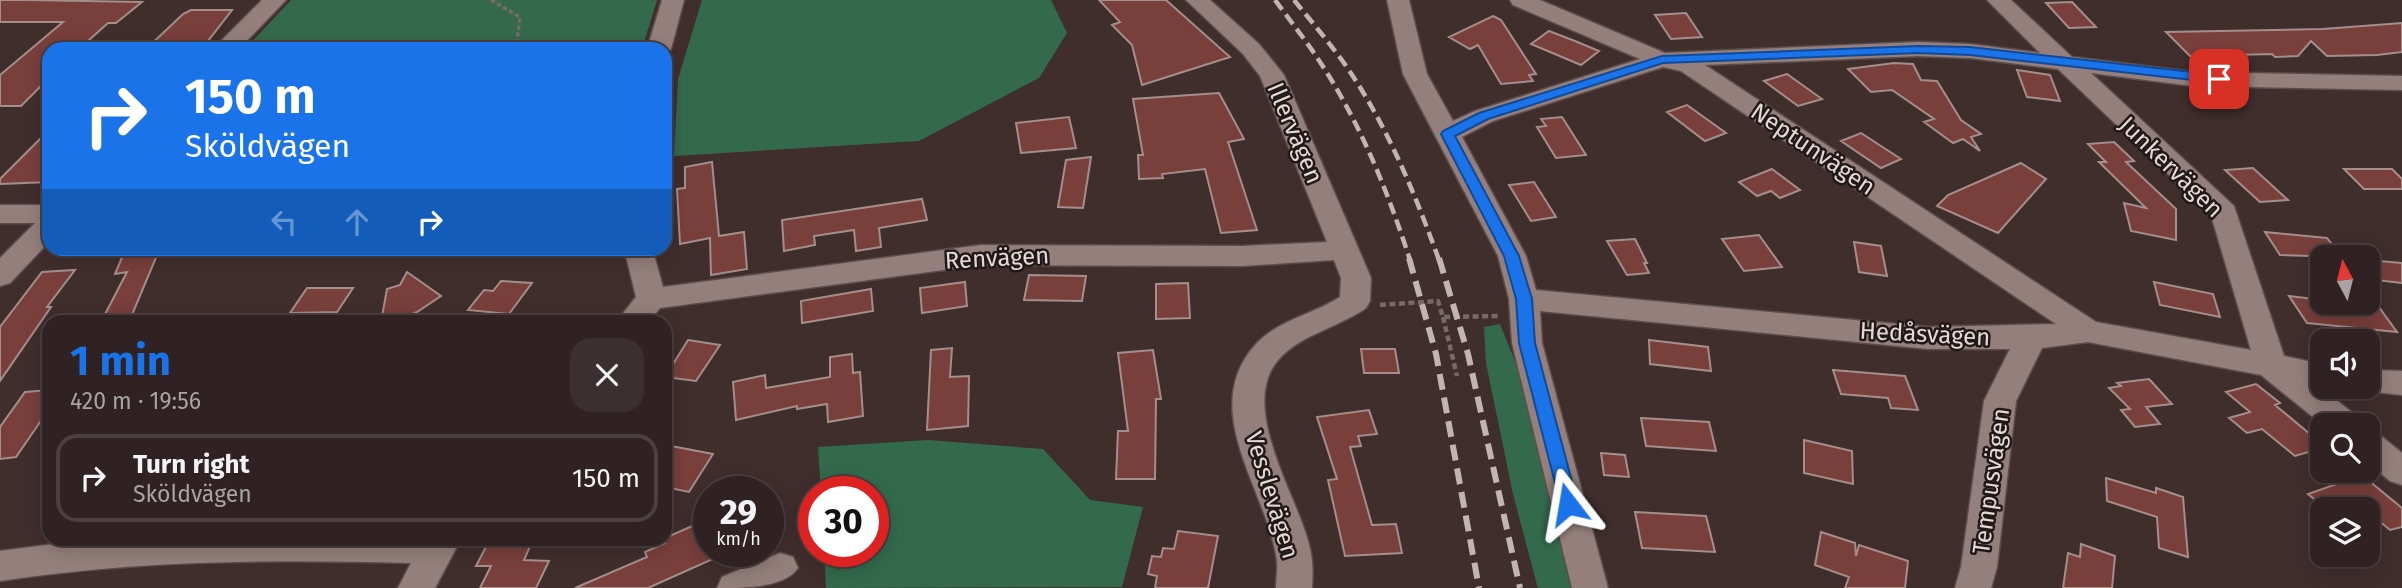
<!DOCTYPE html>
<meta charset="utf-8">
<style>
body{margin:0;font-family:"Fira Sans",sans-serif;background:#3c2f2f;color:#f1f3f6;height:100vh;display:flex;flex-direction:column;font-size:26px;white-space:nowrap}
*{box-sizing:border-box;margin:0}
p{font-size:23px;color:#a8a4a5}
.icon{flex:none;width:38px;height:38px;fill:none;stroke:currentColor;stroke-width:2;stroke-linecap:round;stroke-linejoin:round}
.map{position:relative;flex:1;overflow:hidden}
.side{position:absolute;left:42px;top:315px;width:630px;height:231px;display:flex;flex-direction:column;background:#302222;border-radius:21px;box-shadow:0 4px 18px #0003,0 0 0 2px #4b3f40}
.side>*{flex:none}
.banner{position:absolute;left:42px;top:42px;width:630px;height:214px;border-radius:21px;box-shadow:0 4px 18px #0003,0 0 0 2px #4b3f40;background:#1a73e8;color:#fff;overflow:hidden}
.needle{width:46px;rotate:353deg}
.tools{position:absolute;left:2310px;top:245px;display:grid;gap:14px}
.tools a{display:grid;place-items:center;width:70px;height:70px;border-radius:14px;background:#302222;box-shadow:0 4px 18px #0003,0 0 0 2px #4b3f40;font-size:35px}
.speed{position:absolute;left:693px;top:476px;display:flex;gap:14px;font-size:35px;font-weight:700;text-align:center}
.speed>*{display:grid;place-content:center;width:91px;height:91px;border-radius:50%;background:#302222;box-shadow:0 4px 18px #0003,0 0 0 2px #4b3f40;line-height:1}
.speed small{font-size:18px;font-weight:400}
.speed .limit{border:10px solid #d22;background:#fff;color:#111}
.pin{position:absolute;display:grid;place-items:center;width:60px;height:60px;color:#fff;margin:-30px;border-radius:14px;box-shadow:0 4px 10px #0006}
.me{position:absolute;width:77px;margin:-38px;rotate:346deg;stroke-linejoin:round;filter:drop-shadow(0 0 5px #0008)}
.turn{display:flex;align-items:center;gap:24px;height:147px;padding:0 28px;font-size:32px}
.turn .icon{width:91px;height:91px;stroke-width:2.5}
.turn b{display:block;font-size:49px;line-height:60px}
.lanes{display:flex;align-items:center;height:66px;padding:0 28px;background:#0003;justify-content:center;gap:35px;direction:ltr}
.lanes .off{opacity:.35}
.round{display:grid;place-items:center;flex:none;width:74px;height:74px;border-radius:21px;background:#3c2f2f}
.overview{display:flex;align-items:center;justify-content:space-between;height:119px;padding:0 28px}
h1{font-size:42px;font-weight:700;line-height:52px;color:#1a73e8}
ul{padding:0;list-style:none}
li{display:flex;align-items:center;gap:21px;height:88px;margin:0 14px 10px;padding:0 14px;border:4px solid #4b3f40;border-radius:21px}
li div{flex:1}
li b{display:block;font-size:26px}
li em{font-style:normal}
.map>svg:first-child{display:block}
</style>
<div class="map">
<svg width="2402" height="588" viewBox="0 0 2402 588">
<rect width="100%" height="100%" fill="#402e2d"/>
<path fill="#336a4d" d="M291,0H657L642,49H245Z
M702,0H1051L1067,33L1039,78L919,141L674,156L678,79Z
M1500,324L1517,366L1573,588H1538L1537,585L1513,494L1486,363L1484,327Z
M928,440L1043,449L1090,500L1143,507L1122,587L826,588L824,551H873V492H821L818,447Z"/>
<path fill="#793f3b" stroke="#a48e8c" stroke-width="2" d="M0,0H27L142,2L116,23H108L79,49H49V78L21,106H0V75L63,22H0Z
M1099,0H1166L1230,57L1142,85L1132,45L1112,25L1120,22Z
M2072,2L2096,27L2069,28L2046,3Z
M191,10H232L204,46L146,49L183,14Z
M1686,13L1702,37L1671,39L1655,15Z
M1493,16L1501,20L1536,74L1529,75L1533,81L1501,84L1478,45L1470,49L1449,37Z
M2402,23V52L2377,55L2327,56L2311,41L2298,56L2275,57L2272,54L2190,56L2166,32L2323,29Z
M1549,31L1575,41L1599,51L1581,65L1531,44Z
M1894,63L1913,64L1921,80L1937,81L1961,120L1981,134L1971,137L1980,151L1963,139L1953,143L1924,122L1934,119L1892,90L1871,92L1848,69Z
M2017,70L2050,75L2060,101L2027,97Z
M1787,74L1822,99L1798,106L1764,81Z
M1219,93L1244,139L1228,142L1257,230L1221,233L1205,169L1162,174L1163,178L1139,179L1138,155H1143L1133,99Z
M1687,105L1726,133L1705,141L1667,112Z
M1069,117L1076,148L1021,153L1016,123Z
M1562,117L1586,155L1556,158L1537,127L1546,126L1541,119Z
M49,130V182L0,184V179Z
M1861,133L1901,159L1881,168L1841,141Z
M2114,142L2134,161L2126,162L2176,209V240L2131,231L2124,203L2146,208L2099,162H2106L2088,144Z
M1091,157L1083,208L1058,207L1066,160Z
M712,162L719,236L744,232L747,269L711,275L710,238L680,244L677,189L685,188V167Z
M2021,163L2046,179L1998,233L1937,206L1948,195Z
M2253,168L2288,200L2260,202L2225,170Z
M1772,169L1800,190L1780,198L1771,191L1757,196L1739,182Z
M2344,169H2392L2402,179V189H2364Z
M1534,182L1556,217L1531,221L1509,185Z
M922,199L927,220L879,228L881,247L856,251L854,230L814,236L815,245L784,251L782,220Z
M2265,232L2327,238L2342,257L2280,255Z
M1759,235L1782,267L1744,271L1722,239Z
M1635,239L1647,263H1644L1649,273L1627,275L1607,241Z
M1854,242L1881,246L1887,276L1859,272Z
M126,248H160L129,322H101L127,272L115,274Z
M2368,260L2402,263V283L2368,279Z
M75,270L47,307H51L0,381V327L42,272Z
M407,272L441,296L417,312L393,322H381L387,289L400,285Z
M1029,275L1086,276L1082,301L1024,300Z
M501,281L532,283L509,314L468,310L484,290L493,291Z
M965,282L967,306L922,313L920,288Z
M2154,282L2213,294L2220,317L2160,305Z
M1188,283L1190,318L1156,319V284Z
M307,288H353L337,312L290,313Z
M871,289L873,311L802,323L801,301Z
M2289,296L2322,300V303H2376L2397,332L2307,323Z
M688,340L720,345L696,381L665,377Z
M1649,340L1708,347L1711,371L1650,364Z
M952,348L950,377L969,376L968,426L927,430L931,350Z
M1361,349H1395L1399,373H1364Z
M1153,350L1161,399H1156L1155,479H1116L1118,431H1128L1118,353Z
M852,354L853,373L860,372L863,416L828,422L827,404L797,409V406L736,420L733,382L765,375L766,388L830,377V357Z
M1833,370L1905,376L1918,410L1891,408L1888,398L1841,394Z
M2149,379L2172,404L2146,407L2160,424L2135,427L2121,410L2130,409L2109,388L2121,386L2117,383Z
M2256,384L2280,403L2275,405L2322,444V448L2295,456L2262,429L2247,433L2229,418L2250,412L2226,392Z
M49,390V409L16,457L0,459V427L25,392Z
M1369,410L1377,434L1358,436L1361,446L1350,447L1372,525L1396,524L1402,553L1345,556L1328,480L1337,479L1317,417Z
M1641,418L1709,422L1716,451L1646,446Z
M1804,440L1852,451L1853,484L1804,473Z
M671,446L713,454L689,492L665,487V455Z
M1601,453L1625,455L1629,477L1604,475Z
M2362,475L2402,508V527L2390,530L2360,505L2326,509L2308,494Z
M2106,478L2156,493V488L2183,497L2188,557L2159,548L2157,517L2107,501Z
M1635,512L1706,516L1715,552L1642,548Z
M699,523L715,558L648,588H575L647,557L645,552L665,543V538Z
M1178,531L1218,536L1208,588H1155L1157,576L1148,574L1152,556L1161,557L1163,548L1174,549Z
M1821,532L1855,543L1856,556L1859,545L1908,561L1905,588H1845L1849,577L1815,565Z
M489,541L532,542L524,560L549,561L536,588H480L491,566H476Z
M2081,544L2115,556L2112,588H2063L2068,553L2080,557Z"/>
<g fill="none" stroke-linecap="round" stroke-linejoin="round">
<g stroke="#5c4d4c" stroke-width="3">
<path id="minor" d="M262,0H286L239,49H213Z
M662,0H684L671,49L665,55V49H647Z
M1186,0H1210L1259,44L1284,75L1371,278L1370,301L1366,308C1339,327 1300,335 1279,359C1238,405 1295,492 1308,541C1313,557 1313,571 1312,588H1276C1276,579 1278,570 1277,561C1268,491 1196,410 1256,344C1278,320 1314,314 1340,297L1341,278L1334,260L1243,266L981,265L660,308L648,322H616L636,297L624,248H652L663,287L981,245L1243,246L1327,242L1260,76L1243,54Z
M1387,0H1409L1427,74L1453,121L1475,111L1640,59L1513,5L1510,0H1540L1665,53L1918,42L1970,44L2040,53L1987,0H2011L2072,57L2193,72L2402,76V90L2193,86L2091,73L2234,206L2284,356L2322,364V386H2318L2357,416L2361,425H2323L2261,375L2088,342L2042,348L2016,401L1997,567L1991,588H1955L1961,567L1984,401L2010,349H1928L1540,311L1542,343L1608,588H1572L1512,343L1509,299L1498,256L1403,74ZM1918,56L1970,58L2058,69L2211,215L2251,350L2096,322L1705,65ZM1663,67L1681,71L2056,324L1928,327L1536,290L1526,256L1462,137L1493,121Z
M0,205H49V242L10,283L0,286V258L35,223H0Z
M2368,370L2402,371V395L2357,390L2355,387H2368Z
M2368,431L2380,435L2402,453V485L2390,481L2368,463Z
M93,539H461L435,588H398L411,563C273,559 137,560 0,581V551Z
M780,553L793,557L798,568C784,588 744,588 717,588L722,577Z"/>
</g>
<path stroke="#796968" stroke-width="3.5" stroke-dasharray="4.5 2.5" stroke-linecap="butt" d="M491,0L520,17L516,49"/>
<path stroke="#796968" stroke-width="4.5" stroke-dasharray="6 3.5" stroke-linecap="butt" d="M1380,305L1438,301L1443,317L1500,316
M1443,317L1457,376"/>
<use href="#minor" fill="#947f7c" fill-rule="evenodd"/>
<path stroke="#c2b4b3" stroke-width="4.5" stroke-dasharray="12 6" stroke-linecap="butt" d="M1275,0C1291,22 1308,43 1322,65C1361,125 1388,192 1410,260
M1294,0C1311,21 1328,41 1344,63C1386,123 1414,191 1439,260"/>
<path stroke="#c2b4b3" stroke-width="6" stroke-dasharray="16 8" stroke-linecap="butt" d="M1409,258L1436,354L1479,588
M1439,258L1468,354L1520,588"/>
</g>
<path fill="#1a73e8" stroke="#114b97" stroke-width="2" d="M1918,46L1970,47L2219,75L2226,79L2219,83L1970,55L1918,53L1663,63L1488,119L1455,136L1519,256L1532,299L1535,343L1578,504L1568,512L1562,510L1519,343L1516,299L1504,256L1441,134L1443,131L1479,113L1662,56Z"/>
<g text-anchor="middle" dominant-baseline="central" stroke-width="5" stroke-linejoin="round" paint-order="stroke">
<g font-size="24" fill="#e5d9d8" stroke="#211918">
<text transform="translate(1295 133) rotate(67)">Illervägen</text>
<text transform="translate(1813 149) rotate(34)">Neptunvägen</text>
<text transform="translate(2171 167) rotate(44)">Junkervägen</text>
<text transform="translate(997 258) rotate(-3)">Renvägen</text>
<text transform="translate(1925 334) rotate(3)">Hedåsvägen</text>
<text transform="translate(1991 481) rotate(-82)">Tempusvägen</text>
<text transform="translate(1272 495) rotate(73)">Vesslevägen</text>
</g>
</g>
</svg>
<div class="tools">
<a><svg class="needle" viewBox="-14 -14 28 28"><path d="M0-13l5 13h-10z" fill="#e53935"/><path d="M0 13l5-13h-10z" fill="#a8a4a5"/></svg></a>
<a><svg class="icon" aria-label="sound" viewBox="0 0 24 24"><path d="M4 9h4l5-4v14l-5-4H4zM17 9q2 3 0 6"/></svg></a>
<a><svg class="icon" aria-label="search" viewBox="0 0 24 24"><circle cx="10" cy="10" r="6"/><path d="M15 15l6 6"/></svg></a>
<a><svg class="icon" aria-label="layers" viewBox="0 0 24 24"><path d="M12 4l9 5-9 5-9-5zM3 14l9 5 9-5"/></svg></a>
</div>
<div class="speed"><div>29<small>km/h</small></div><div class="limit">30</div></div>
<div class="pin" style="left:2219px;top:79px;background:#d93025"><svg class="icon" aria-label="arrive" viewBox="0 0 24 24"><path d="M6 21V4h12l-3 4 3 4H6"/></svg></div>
<svg class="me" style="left:1568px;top:504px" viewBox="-20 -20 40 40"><path d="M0-17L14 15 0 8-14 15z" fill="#1a73e8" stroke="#fff" stroke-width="4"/></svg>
<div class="banner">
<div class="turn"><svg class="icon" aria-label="right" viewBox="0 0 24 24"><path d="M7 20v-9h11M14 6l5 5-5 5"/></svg><div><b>150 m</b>Sköldvägen</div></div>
<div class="lanes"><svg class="icon off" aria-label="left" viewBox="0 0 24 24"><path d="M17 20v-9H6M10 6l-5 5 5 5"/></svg><svg class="icon off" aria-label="ahead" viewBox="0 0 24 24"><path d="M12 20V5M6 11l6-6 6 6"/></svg><svg class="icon" aria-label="right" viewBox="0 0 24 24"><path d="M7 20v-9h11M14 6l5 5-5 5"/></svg></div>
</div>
<section class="side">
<div class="overview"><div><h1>1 min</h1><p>420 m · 19:56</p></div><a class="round"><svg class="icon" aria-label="close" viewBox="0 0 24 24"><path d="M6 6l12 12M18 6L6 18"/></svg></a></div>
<ul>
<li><svg class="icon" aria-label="right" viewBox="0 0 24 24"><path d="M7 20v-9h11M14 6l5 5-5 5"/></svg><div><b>Turn right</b><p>Sköldvägen</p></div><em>150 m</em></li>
</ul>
</section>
</div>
